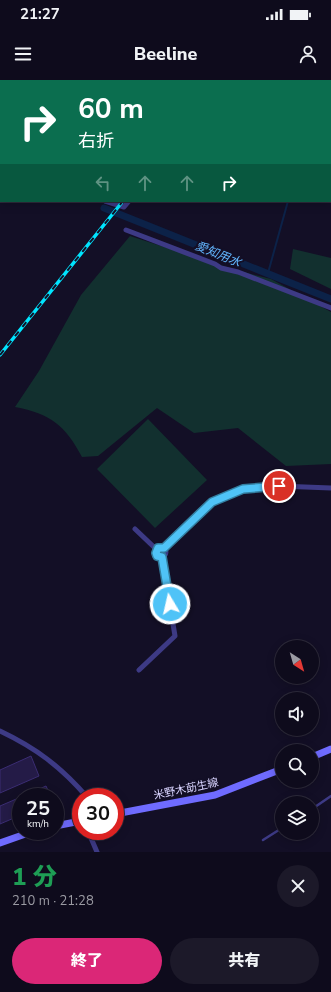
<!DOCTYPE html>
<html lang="ja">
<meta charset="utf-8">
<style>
body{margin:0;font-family:"Nunito Sans","Noto Sans JP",sans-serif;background:#1c1929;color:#f1f3f6;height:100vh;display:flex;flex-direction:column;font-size:15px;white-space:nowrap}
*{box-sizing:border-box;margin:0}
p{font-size:13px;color:#9b9ba3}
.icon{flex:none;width:22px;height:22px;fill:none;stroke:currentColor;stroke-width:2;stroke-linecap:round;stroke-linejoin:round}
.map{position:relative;height:772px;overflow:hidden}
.side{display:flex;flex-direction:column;background:#0e0b1c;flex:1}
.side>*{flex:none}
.top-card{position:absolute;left:0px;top:0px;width:331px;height:122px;box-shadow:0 2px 10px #0003,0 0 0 1px #2e2b3b;background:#0b6e4f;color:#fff;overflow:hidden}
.needle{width:26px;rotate:143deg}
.controls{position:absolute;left:275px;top:560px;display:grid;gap:8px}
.controls a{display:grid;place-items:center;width:44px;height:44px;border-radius:50%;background:#0e0b1c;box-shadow:0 2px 10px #0003,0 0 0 1px #2e2b3b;font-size:20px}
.speed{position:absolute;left:12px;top:708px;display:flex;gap:8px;font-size:20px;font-weight:700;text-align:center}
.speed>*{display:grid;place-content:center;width:52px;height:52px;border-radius:50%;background:#0e0b1c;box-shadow:0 2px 10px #0003,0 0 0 1px #2e2b3b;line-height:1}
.speed small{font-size:10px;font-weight:400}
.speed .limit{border:6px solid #d22;background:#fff;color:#111}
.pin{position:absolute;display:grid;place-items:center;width:34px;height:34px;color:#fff;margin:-17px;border:2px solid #fff;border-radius:50%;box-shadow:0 1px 4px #0007}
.me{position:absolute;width:44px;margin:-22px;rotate:351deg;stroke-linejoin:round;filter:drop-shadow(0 0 3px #0008)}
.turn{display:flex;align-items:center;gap:14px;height:84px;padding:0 12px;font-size:18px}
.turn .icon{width:52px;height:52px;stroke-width:2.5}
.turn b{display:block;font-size:28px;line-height:34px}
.lanes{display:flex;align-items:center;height:38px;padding:0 12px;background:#0003;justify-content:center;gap:20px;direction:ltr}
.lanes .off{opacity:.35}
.round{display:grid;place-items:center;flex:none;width:42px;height:42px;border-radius:21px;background:#1c1929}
.summary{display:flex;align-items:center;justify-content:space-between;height:68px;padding:0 12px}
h1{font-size:24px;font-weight:800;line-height:30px;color:#1e9e55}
.action{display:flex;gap:8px;margin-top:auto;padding:8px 12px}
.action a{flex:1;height:46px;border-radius:24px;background:#db2777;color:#fff;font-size:16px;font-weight:800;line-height:46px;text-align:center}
.action a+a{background:#1c1929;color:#f1f3f6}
.status{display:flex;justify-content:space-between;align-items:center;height:28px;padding:0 20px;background:#0e0b1c;direction:ltr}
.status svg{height:11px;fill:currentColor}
header{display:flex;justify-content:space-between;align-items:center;height:52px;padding:0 12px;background:#0e0b1c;font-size:18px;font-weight:800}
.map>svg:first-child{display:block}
</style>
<div class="status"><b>21:27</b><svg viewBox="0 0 49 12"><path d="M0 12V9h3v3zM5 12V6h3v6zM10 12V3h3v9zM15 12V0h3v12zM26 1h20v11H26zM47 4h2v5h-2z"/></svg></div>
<header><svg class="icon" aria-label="menu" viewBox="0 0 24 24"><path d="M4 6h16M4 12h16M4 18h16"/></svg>Beeline<svg class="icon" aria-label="person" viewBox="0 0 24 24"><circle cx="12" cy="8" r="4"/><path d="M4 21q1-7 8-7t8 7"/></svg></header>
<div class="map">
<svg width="331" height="772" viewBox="0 0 331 772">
<rect width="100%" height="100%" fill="#130f26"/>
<path fill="#12302f" d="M130,156L236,190L271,199L331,232V384L286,386L238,348L194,353L157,328L98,376L82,377C65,345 51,334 15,327L39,291L81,215Z
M293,169L331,178V209L290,189Z
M148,339L207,400L155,448L97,389Z"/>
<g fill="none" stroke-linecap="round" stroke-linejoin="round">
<path stroke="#0c2248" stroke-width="2" d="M330,94H331
M268,193L288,121"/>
<path stroke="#0c2248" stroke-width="7" d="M104,128L331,219"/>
</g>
<path fill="#241b47" stroke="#3b2d73" d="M31,676L39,696L0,713V690Z
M46,706L51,717H21Z
M21,717V735L0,744V726Z"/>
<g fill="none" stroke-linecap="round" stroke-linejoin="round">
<path stroke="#3d3a85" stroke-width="2.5" d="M312,729L331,716
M263,760L282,748"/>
<path stroke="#3d3a85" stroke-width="5" d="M226,1L227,0
M0,84L1,85
M330,87H331
M105,121L124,127L129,121
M126,150L215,184L221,188L238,192L331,228
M135,449L156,469
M156 472a5 5 0 1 1 10 0a5 5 0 1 1-10 0Z
M164,468L213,422L243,409L279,406L331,408
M139,590L175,556L162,477
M0,651C36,668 61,687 87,717
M88,751L97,772"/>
<path stroke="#6f6bff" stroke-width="7" d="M312,677L331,669
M115,734L215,715L282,689
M55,746L81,741
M0,763L34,751"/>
<g stroke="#00e5ff" stroke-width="3.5">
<path id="rail" d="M215,1L216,0
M0,275L123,121"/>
</g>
<use href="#rail" stroke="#130f26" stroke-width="2" stroke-dasharray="6" stroke-linecap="butt"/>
</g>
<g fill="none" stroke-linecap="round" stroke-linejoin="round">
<g stroke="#337fa1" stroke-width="10">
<path id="route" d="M170,524L162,477L157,476L156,473L158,468H164L212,422L243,409L279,406"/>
</g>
<use href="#route" stroke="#4fc3f7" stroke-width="7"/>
</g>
<g text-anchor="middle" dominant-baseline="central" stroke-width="4" stroke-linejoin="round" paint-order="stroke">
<g font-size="11" fill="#d9d4ff" stroke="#130f26">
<text transform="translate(186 709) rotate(-12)">米野木莇生線</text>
</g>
<g font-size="12" font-style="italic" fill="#62b6ff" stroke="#130f26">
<text transform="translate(218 174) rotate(22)">愛知用水</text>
</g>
</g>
</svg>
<div class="controls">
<a><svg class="needle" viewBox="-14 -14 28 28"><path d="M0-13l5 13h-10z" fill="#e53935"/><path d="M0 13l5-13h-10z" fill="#9b9ba3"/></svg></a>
<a><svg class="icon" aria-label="sound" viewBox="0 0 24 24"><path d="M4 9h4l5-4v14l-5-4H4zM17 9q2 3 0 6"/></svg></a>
<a><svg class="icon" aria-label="search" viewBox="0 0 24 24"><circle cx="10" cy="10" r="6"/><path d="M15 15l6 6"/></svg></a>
<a><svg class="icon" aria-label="layers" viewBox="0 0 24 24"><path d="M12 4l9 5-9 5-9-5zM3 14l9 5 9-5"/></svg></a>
</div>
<div class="speed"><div>25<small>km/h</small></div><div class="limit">30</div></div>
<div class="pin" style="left:279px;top:406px;background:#d93025"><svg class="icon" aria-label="arrive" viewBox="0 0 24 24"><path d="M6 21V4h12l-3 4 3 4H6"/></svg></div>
<svg class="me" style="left:170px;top:524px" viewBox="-20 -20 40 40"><circle r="17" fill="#4fc3f7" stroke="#fff" stroke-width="3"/><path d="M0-11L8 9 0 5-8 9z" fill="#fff"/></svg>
<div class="top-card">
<div class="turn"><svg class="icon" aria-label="right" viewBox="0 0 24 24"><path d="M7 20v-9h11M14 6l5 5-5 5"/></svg><div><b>60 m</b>右折</div></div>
<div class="lanes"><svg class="icon off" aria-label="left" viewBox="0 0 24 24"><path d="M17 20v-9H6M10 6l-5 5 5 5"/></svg><svg class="icon off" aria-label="ahead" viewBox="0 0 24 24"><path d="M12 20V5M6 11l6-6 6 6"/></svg><svg class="icon off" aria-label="ahead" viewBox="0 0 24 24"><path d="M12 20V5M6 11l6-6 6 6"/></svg><svg class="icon" aria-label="right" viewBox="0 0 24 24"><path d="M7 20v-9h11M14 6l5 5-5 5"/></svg></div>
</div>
</div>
<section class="side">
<div class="summary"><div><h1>1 分</h1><p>210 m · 21:28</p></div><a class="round"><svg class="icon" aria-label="close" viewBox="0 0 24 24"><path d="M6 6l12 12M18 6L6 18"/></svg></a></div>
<div class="action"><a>終了</a><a>共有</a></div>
</section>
